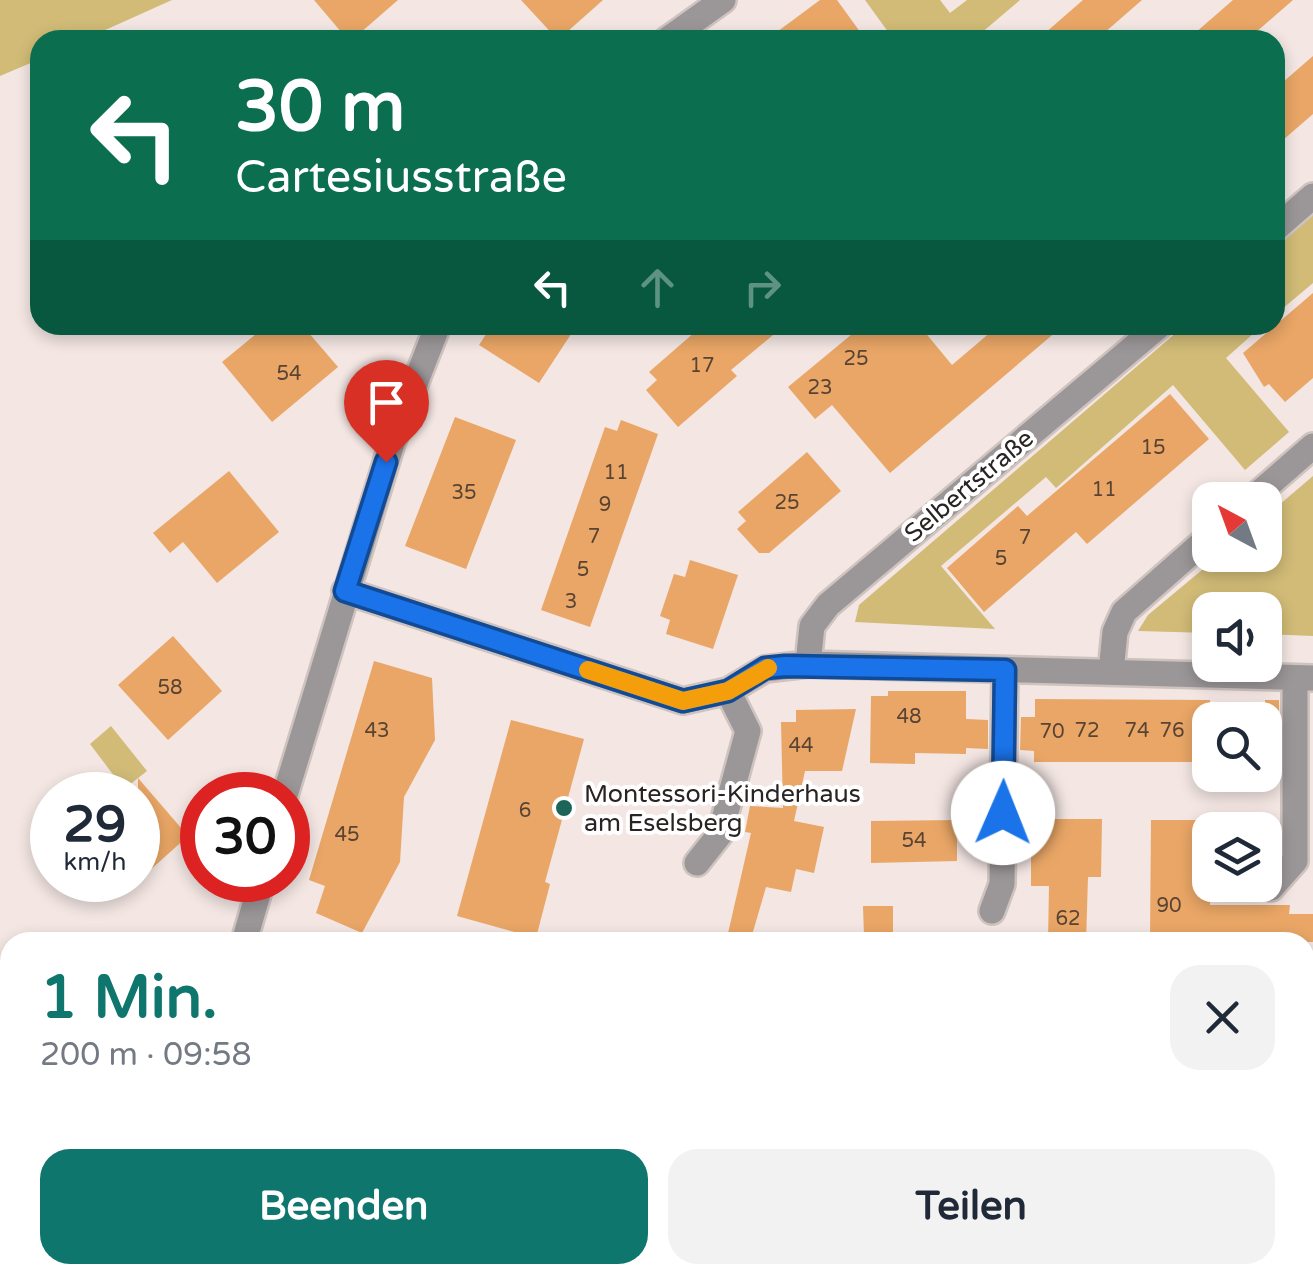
<!DOCTYPE html>
<html lang="de">
<meta charset="utf-8">
<style>
body{margin:0;font-family:"Varela Round",sans-serif;background:#f2f2f3;color:#1f2937;height:100vh;display:flex;flex-direction:column;font-size:38px;white-space:nowrap}
*{box-sizing:border-box;margin:0}
p{font-size:32px;color:#747a83}
.icon{flex:none;width:55px;height:55px;fill:none;stroke:currentColor;stroke-width:2;stroke-linecap:round;stroke-linejoin:round}
.map{position:relative;flex:1;overflow:hidden}
.panel{position:absolute;left:0px;top:932px;width:1315px;height:352px;display:flex;flex-direction:column;background:#fff;border-radius:30px 30px 0 0;box-shadow:0 5px 15px #0003}
.panel>*{flex:none}
.hud{position:absolute;left:30px;top:30px;width:1255px;height:305px;border-radius:30px;box-shadow:0 5px 15px #0003;background:#0b6e4f;color:#fff;overflow:hidden}
.needle{width:65px;rotate:319deg}
.fabs{position:absolute;left:1192px;top:482px;display:grid;gap:20px}
.fabs a{display:grid;place-items:center;width:90px;height:90px;border-radius:20px;background:#fff;box-shadow:0 5px 15px #0003;font-size:50px}
.speed{position:absolute;left:30px;top:772px;display:flex;gap:20px;font-size:50px;font-weight:700;text-align:center}
.speed>*{display:grid;place-content:center;width:130px;height:130px;border-radius:50%;background:#fff;box-shadow:0 5px 15px #0003;line-height:1}
.speed small{font-size:25px;font-weight:400}
.speed .limit{border:15px solid #d22;background:#fff;color:#111}
.pin{position:absolute;display:grid;place-items:center;width:85px;height:85px;color:#fff;margin:-102px -42px;border-radius:50% 50% 50% 0;rotate:-45deg;box-shadow:0 0 10px #0007}
.pin .icon{rotate:45deg}
.me{position:absolute;width:110px;margin:-55px;rotate:1deg;stroke-linejoin:round;filter:drop-shadow(0 0 8px #0008)}
.turn{display:flex;align-items:center;gap:35px;height:210px;padding:0 40px;font-size:45px}
.turn .icon{width:130px;height:130px;stroke-width:2.5}
.turn b{display:block;font-size:70px;line-height:85px}
.lanes{display:flex;align-items:center;height:95px;padding:0 40px;background:#0003;justify-content:center;gap:50px;direction:ltr}
.lanes .off{opacity:.35}
.round{display:grid;place-items:center;flex:none;width:105px;height:105px;border-radius:30px;background:#f2f2f3}
.headline{display:flex;align-items:center;justify-content:space-between;height:170px;padding:0 40px}
h1{font-size:60px;font-weight:800;line-height:75px;color:#0f766e}
.button{display:flex;gap:20px;margin-top:auto;padding:20px 40px}
.button a{flex:1;height:115px;border-radius:30px;background:#0f766e;color:#fff;font-size:40px;font-weight:800;line-height:115px;text-align:center}
.button a+a{background:#f2f2f3;color:#1f2937}
.map>svg:first-child{display:block}
</style>
<div class="map">
<svg width="1313" height="1284" viewBox="0 0 1313 1284">
<rect width="100%" height="100%" fill="#f3e6e3"/>
<path fill="#d1bb77" d="M0,0H172L83,40H40V59L0,76Z
M865,0H940L950,13L967,0H1020L973,40H894Z
M1313,215V283L1275,315V248Z
M1185,325H1263L1226,358L1289,432L1245,470L1173,385L1056,488L1046,477L941,566L995,629L855,622L859,605Z
M1313,476V636L1265,634V610H1210V633L1138,631L1148,615L1220,555H1265V517Z
M111,726L147,771L124,789L90,744Z
M1305,1060H1313V1140H1305Z
M0,1113L10,1115V1197L0,1192Z
M1305,1209H1313V1284H225L228,1275H1305Z
M0,1223L10,1231V1275H38L40,1284H0Z"/>
<path fill="#e9a666" d="M314,0H398L352,40H348Z
M521,0H603L558,40Z
M820,0H837L866,40H766Z
M1083,0H1142L1096,40H1037Z
M1233,0H1293L1247,40H1187Z
M1313,56V114L1275,147V89Z
M1313,293V378L1285,402L1269,384L1264,387L1243,353Z
M267,325H302L338,367L272,422L222,362Z
M492,325H577L539,383L479,345Z
M703,325H785L731,370L737,376L678,427L646,390L657,380L649,372Z
M863,325H919L952,365L999,325H1064L890,473L832,405L815,419L788,387Z
M1170,394L1209,439L1087,544L1076,532L984,612L947,568L1018,506L1027,516Z
M455,417L516,440L466,569L405,546Z
M621,420L658,434L590,627L541,610L605,427L617,431Z
M807,452L841,491L769,553H759L737,529L746,521L738,512Z
M229,471L279,532L217,583L183,542L170,553L153,533Z
M690,560L738,575L713,649L666,634L670,620L660,616L674,574L685,577Z
M173,636L222,691L168,740L118,685Z
M374,661L432,678L435,740L404,797L400,862L362,933L316,913L325,886L309,880Z
M888,691H966V719L988,720V749L966,748V754L915,753V764L870,763L871,696H888Z
M1035,699L1210,700V762H1034V751L1020,750L1021,717H1035Z
M1265,700H1279V762L1265,763Z
M856,709L842,771H805L794,821L824,827L814,873L796,869L791,892L766,887L750,942H726L751,833L745,832L750,806L783,808L781,722H796V710Z
M511,720L584,739L545,882L550,884L536,938L457,916Z
M138,778L188,836L138,881Z
M1052,819H1102L1101,877H1088L1086,942H1048L1049,886H1031V837Z
M957,820V861L871,863V821Z
M1151,820H1210V905H1290L1289,914H1313V942H1150Z
M863,906H893V935L864,936Z"/>
<g fill="none" stroke-linecap="round" stroke-linejoin="round">
<g stroke="#cfc3c0" stroke-width="30">
<path id="minor" d="M667,40L723,0
M1275,229L1313,196
M1251,500L1313,446
M345,591L683,701L728,691L765,669L808,664L1313,678
M808,664L812,626L828,605L1160,325
M1111,672L1115,632L1124,612L1210,536
M285,795L393,440L438,325
M697,863L720,834L748,731L728,691
M1271,888L1295,861V678
M992,911L1002,884L1005,671
M244,942L262,880
M174,1284L175,1275"/>
</g>
<g stroke="#cfc3c0" stroke-width="30">
<path id="major" d="M0,1070L10,1072
M1305,1189L1313,1190"/>
</g>
<use href="#minor" stroke="#9b9697" stroke-width="25"/>
<use href="#major" stroke="#5c5254" stroke-width="25"/>
</g>
<g fill="none" stroke-linecap="round" stroke-linejoin="round">
<g stroke="#114b97" stroke-width="25">
<path id="route" d="M386,462L345,591L683,701L728,691L765,668L785,666L1005,670L1003,813"/>
</g>
<use href="#route" stroke="#1a73e8" stroke-width="18"/>
<path stroke="#f59e0b" stroke-width="18" d="M588,670L683,701L728,691L768,668"/>
</g>
<circle fill="#1e6559" stroke="#fff" stroke-width="4" cx="564" cy="808" r="10"/>
<g text-anchor="middle" dominant-baseline="central" stroke-width="8" stroke-linejoin="round" paint-order="stroke">
<g font-size="20" fill="#594434">
<text x="856" y="359">25</text>
<text x="702" y="366">17</text>
<text x="289" y="374">54</text>
<text x="820" y="388">23</text>
<text x="1153" y="448">15</text>
<text x="616" y="473">11</text>
<text x="1104" y="490">11</text>
<text x="464" y="493">35</text>
<text x="787" y="503">25</text>
<text x="605" y="505">9</text>
<text x="594" y="537">7</text>
<text x="1025" y="538">7</text>
<text x="1001" y="559">5</text>
<text x="583" y="570">5</text>
<text x="571" y="602">3</text>
<text x="170" y="688">58</text>
<text x="909" y="717">48</text>
<text x="377" y="731">43</text>
<text x="1087" y="731">72</text>
<text x="1137" y="731">74</text>
<text x="1172" y="731">76</text>
<text x="1052" y="732">70</text>
<text x="801" y="746">44</text>
<text x="525" y="811">6</text>
<text x="347" y="835">45</text>
<text x="914" y="841">54</text>
<text x="1169" y="906">90</text>
<text x="1068" y="919">62</text>
</g>
<g font-size="25" fill="#292423" stroke="#fff">
<text transform="translate(969 486) rotate(-40)">Selbertstraße</text>
</g>
<g font-size="25" fill="#292423" stroke="#fff" text-anchor="start">
<text x="584" y="794">Montessori-Kinderhaus<tspan x="584" dy="29">am Eselsberg</tspan></text>
</g>
</g>
</svg>
<div class="fabs">
<a><svg class="needle" viewBox="-14 -14 28 28"><path d="M0-13l5 13h-10z" fill="#e53935"/><path d="M0 13l5-13h-10z" fill="#747a83"/></svg></a>
<a><svg class="icon" aria-label="sound" viewBox="0 0 24 24"><path d="M4 9h4l5-4v14l-5-4H4zM17 9q2 3 0 6"/></svg></a>
<a><svg class="icon" aria-label="search" viewBox="0 0 24 24"><circle cx="10" cy="10" r="6"/><path d="M15 15l6 6"/></svg></a>
<a><svg class="icon" aria-label="layers" viewBox="0 0 24 24"><path d="M12 4l9 5-9 5-9-5zM3 14l9 5 9-5"/></svg></a>
</div>
<div class="speed"><div>29<small>km/h</small></div><div class="limit">30</div></div>
<div class="pin" style="left:386px;top:462px;background:#d93025"><svg class="icon" aria-label="arrive" viewBox="0 0 24 24"><path d="M6 21V4h12l-3 4 3 4H6"/></svg></div>
<svg class="me" style="left:1003px;top:813px" viewBox="-20 -20 40 40"><circle r="19" fill="#fff"/><path d="M0-13L10 11 0 6-10 11z" fill="#1a73e8"/></svg>
<div class="hud">
<div class="turn"><svg class="icon" aria-label="left" viewBox="0 0 24 24"><path d="M17 20v-9H6M10 6l-5 5 5 5"/></svg><div><b>30 m</b>Cartesiusstraße</div></div>
<div class="lanes"><svg class="icon" aria-label="left" viewBox="0 0 24 24"><path d="M17 20v-9H6M10 6l-5 5 5 5"/></svg><svg class="icon off" aria-label="ahead" viewBox="0 0 24 24"><path d="M12 20V5M6 11l6-6 6 6"/></svg><svg class="icon off" aria-label="right" viewBox="0 0 24 24"><path d="M7 20v-9h11M14 6l5 5-5 5"/></svg></div>
</div>
<section class="panel">
<div class="headline"><div><h1>1 Min.</h1><p>200 m · 09:58</p></div><a class="round"><svg class="icon" aria-label="close" viewBox="0 0 24 24"><path d="M6 6l12 12M18 6L6 18"/></svg></a></div>
<div class="button"><a>Beenden</a><a>Teilen</a></div>
</section>
</div>
